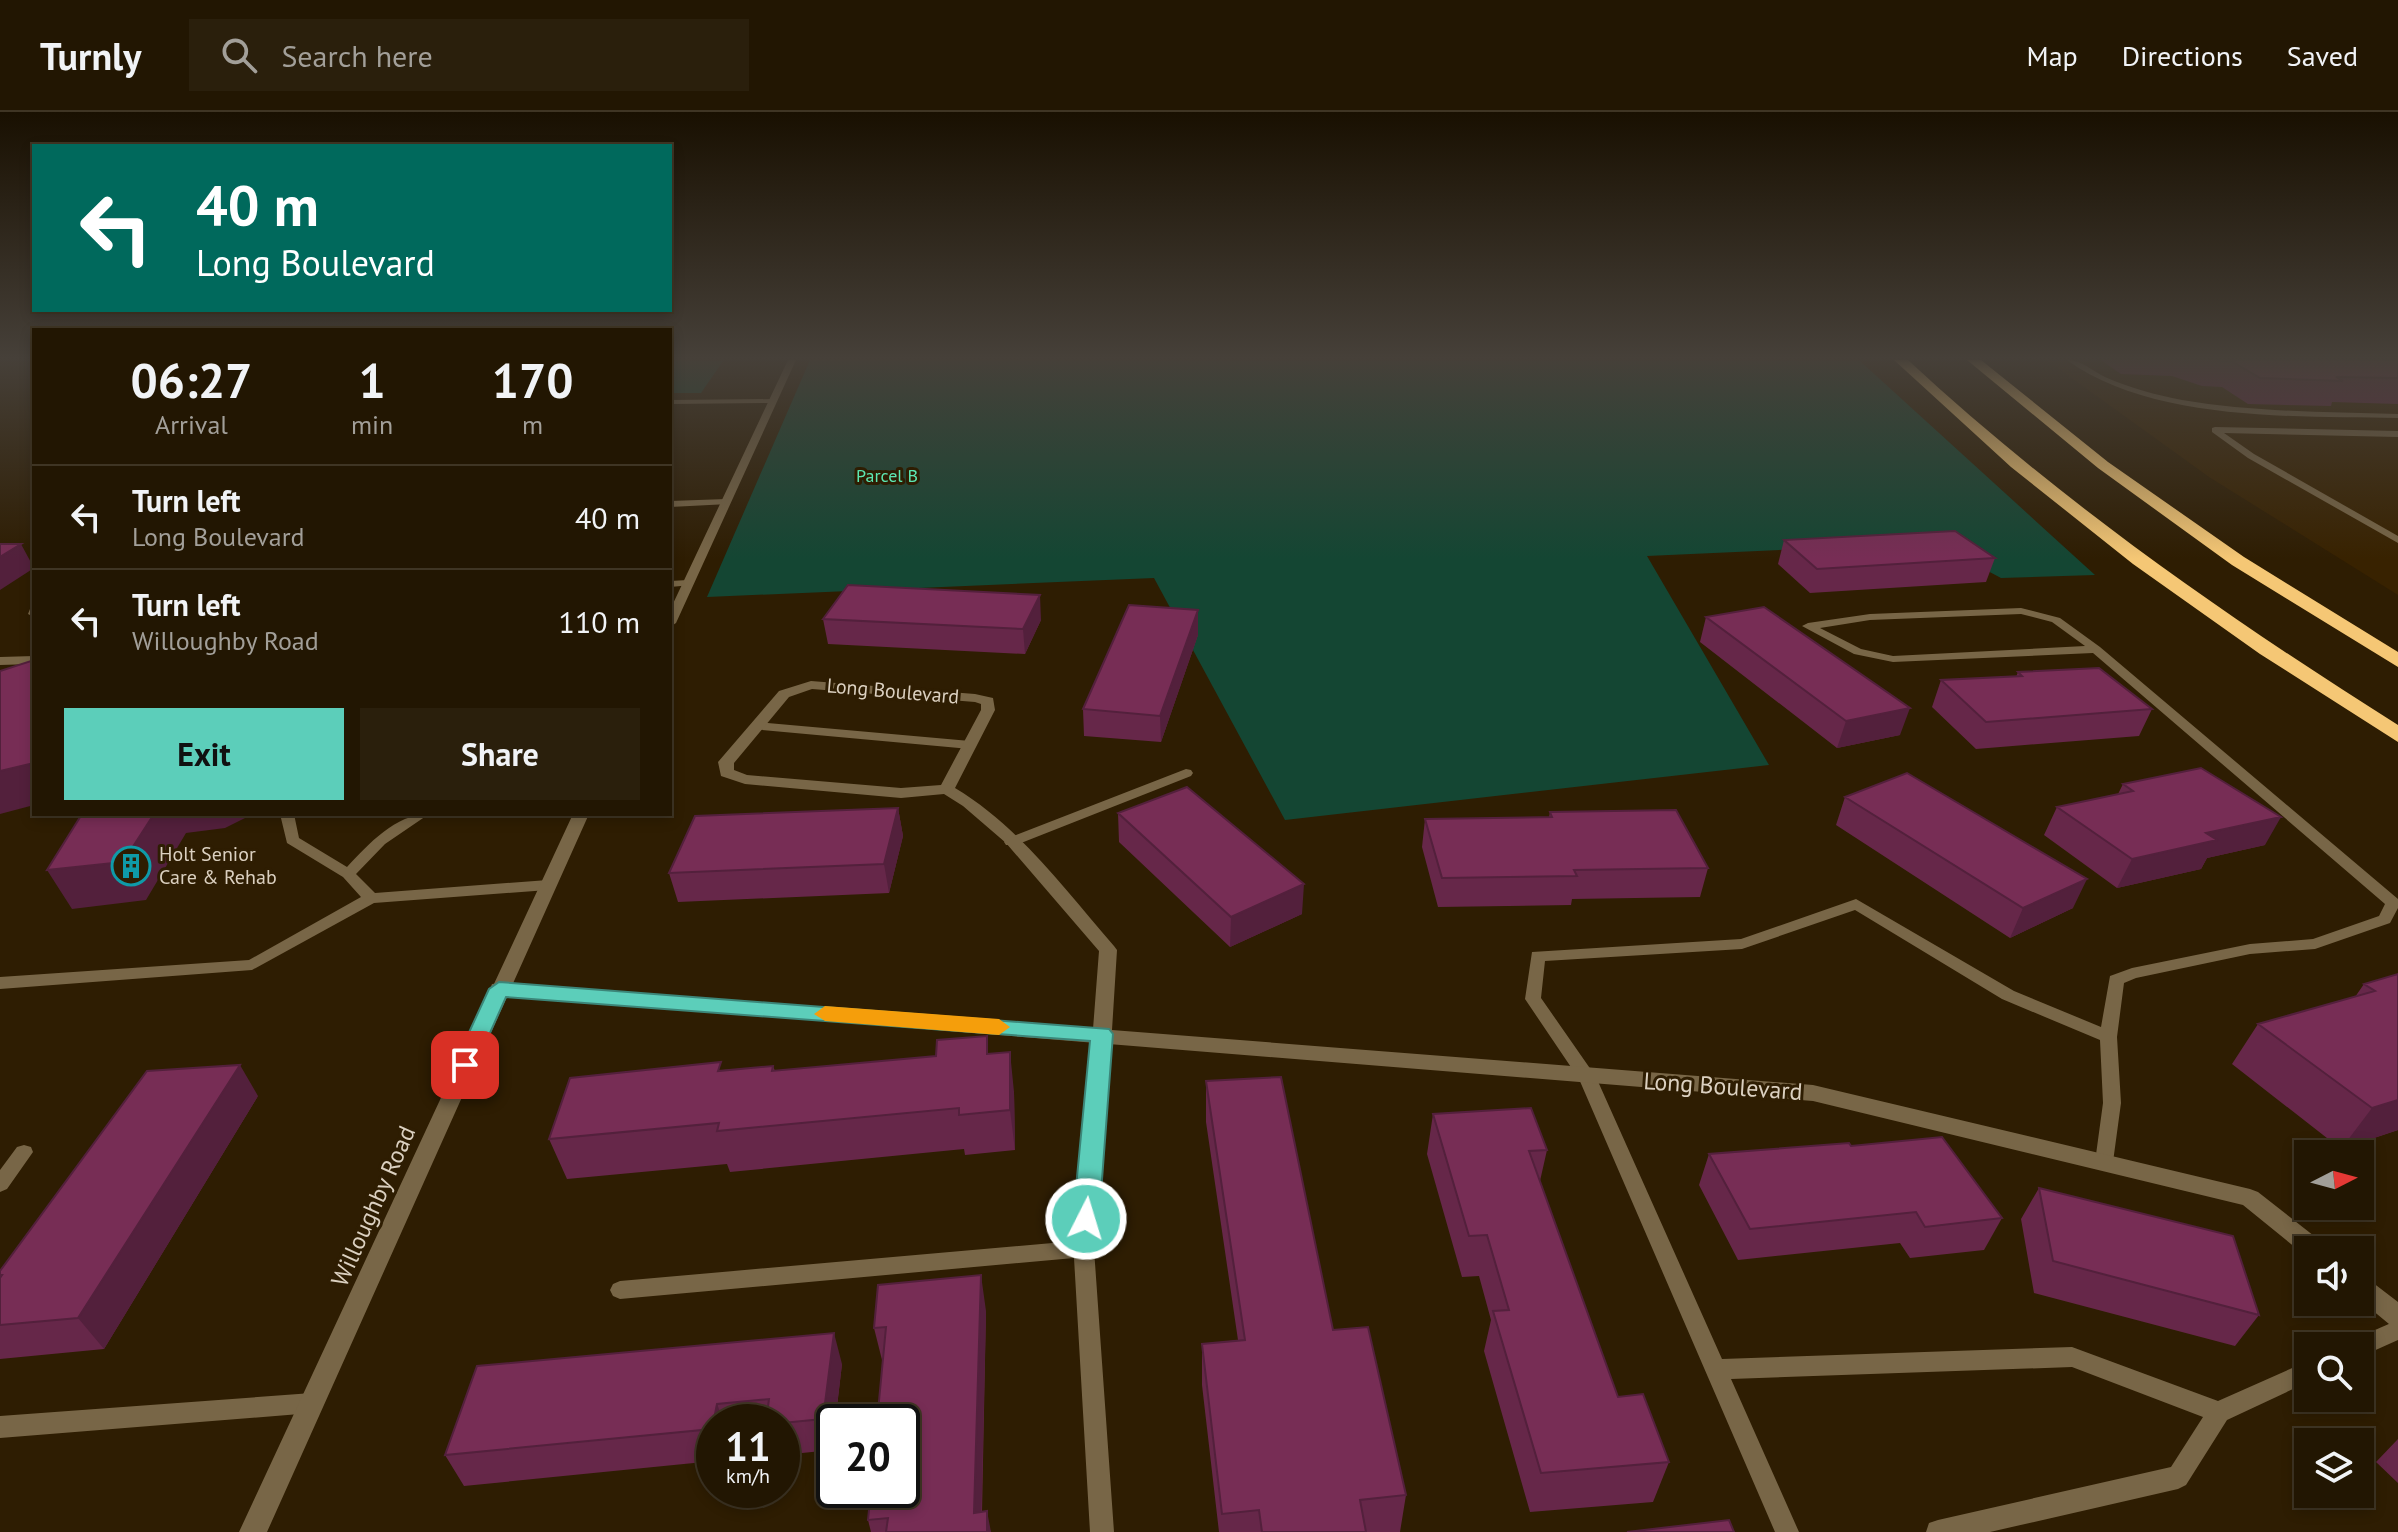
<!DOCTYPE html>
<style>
body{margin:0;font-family:"PT Sans",sans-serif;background:#2a1f0c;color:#f1f3f6;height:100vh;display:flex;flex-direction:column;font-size:30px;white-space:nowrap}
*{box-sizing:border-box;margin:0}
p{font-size:26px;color:#a29f99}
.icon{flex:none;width:44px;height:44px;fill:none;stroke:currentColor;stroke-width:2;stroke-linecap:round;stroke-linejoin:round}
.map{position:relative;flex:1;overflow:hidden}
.details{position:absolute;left:32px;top:216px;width:640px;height:488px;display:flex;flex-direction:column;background:#221602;border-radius:0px;box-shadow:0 4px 12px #0003,0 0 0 2px #3f3524}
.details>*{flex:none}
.banner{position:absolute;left:32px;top:32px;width:640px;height:168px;border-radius:0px;box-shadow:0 4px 12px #0003,0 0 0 2px #3f3524;background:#00695c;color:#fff;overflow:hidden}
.needle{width:52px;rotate:84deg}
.buttons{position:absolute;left:2294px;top:1028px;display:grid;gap:16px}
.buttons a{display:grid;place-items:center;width:80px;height:80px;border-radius:0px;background:#221602;box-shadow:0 4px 12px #0003,0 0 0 2px #3f3524;font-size:40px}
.speed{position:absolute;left:696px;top:1292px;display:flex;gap:16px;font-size:40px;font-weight:700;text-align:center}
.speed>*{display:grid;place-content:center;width:104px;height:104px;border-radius:50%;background:#221602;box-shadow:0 4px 12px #0003,0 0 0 2px #3f3524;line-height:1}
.speed small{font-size:20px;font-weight:400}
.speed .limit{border:4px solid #111;border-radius:12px;background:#fff;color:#111}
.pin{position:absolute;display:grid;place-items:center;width:68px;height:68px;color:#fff;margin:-34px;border-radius:16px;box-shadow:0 4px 12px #0006}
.me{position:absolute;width:88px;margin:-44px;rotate:5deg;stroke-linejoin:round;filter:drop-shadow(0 0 6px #0008)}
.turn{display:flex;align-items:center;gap:28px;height:168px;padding:0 32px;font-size:36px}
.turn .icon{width:104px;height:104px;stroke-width:2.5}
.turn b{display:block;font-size:56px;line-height:68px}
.eta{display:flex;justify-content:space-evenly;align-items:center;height:136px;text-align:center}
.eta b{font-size:48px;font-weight:700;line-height:56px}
.button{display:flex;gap:16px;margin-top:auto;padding:16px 32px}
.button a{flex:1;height:92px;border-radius:0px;background:#5cceba;color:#111;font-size:32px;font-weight:700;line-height:92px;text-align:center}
.button a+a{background:#2a1f0c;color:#f1f3f6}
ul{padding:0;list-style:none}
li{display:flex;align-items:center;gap:24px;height:104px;padding:0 32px;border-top:2px solid #3f3524}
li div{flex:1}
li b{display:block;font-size:30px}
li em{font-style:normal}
header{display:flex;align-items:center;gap:48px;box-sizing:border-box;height:112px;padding:0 40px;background:#221602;border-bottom:2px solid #3f3524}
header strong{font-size:38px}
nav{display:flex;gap:44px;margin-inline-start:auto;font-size:28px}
.search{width:560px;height:72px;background:#2a1f0c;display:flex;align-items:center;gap:20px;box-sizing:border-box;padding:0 28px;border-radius:0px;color:#a29f99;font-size:30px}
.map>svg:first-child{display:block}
</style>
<header>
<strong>Turnly</strong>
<div class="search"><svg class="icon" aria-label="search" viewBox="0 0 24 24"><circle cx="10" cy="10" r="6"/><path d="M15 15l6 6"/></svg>Search here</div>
<nav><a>Map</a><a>Directions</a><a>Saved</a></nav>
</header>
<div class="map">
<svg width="2398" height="1420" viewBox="0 0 2398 1420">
<rect width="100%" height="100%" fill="#2e1d02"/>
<path fill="#382200" d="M2048,249H2398V483L2209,365Z"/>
<path fill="#144633" d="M810,248L1860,249L2095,463L2001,466L1935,431L1647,444L1769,653L1285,708L1154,466L707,485Z
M670,249V248L723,249L701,281H670Z"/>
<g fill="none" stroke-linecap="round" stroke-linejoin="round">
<path fill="#786647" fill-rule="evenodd" d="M2067,248C2082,248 2092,259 2105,265C2130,276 2156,283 2182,288C2253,300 2326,300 2398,302V306C2297,304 2152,310 2067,248Z
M776,287L777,289L773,291L670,292V288Z
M2215,315L2398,319V325L2224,321L2254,342L2398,424V431L2248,346L2212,320V316Z
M726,387L729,388V392L670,395V389Z
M688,468L693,471L692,473L670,475V469Z
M34,496V505L28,502L30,497Z
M2021,496L2060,506L2100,535L2398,787V796L2390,811L2315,837L2250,842L2136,866L2124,871L2117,925L2121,991L2113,1050L2111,1055L2104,1057L2097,1055L2095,1050L2103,991L2100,928L2002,887L1855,798L1742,837L1545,849L1541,886L1596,965L1722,1247L2072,1235L2218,1289L2308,1249V1270L2227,1308L2186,1373L2178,1377L1990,1420H1926L1929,1411L1938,1408L2171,1355L2203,1305L2072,1255L1731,1267L1799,1420H1775L1579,967L1525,887L1532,840L1741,827L1856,787L2014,879L2101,915L2110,864L2132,856L2250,832L2313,827L2379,804L2385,792L2093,541L1893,550L1854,542L1802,514L1808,511L1870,502ZM2021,502L2052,510L2085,534L1893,544L1861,537L1820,516L1870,508Z
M34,544V552L0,553V545Z
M756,610L970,629L976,633L970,637L752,617L750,614Z
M1186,657L1191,658L1193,661L1191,664L1016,733H1006L1004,730L1006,727Z
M280,702H294L299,726L347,755C369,732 395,702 429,702L385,732L356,762L375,781L548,768L555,773L548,778L374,791L252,858L0,877V865L249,848L361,785L343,765L287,731Z
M1102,916L1108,918L1111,922L1094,1137L1114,1420H1090L1074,1146L620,1187L613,1184L610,1178L613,1172L620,1169L1075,1129L1093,922L1096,918Z
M24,1033L31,1035L33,1040L7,1077L0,1080V1058L17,1035Z
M2398,1208V1228L2360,1245V1234H2350L2352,1228Z
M312,1281L320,1284L323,1291L320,1298L312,1301L0,1326V1304Z"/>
<path fill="#786647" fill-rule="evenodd" d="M811,569L975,582L993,586L995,598L955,676C1020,715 1065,778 1114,834L1117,838L1112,918L1813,973L2250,1077L2258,1080L2323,1131L2327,1138H2308L2307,1145L2243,1093L1813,989L492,882L490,877L492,872L499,871L1093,917L1099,839L1006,731L963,694L944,682L901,686L745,672L721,664L718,650L779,579ZM812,577L975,590L981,592V598L941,673L901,676L747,663L734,658V651L789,585Z
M2360,1164L2368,1167L2398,1190V1215L2389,1212L2360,1188Z"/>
<path fill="#786647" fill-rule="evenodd" d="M788,248H796L676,511L670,515V498Z
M573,702H589L267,1420H239Z"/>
<path fill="#f5c775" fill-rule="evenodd" d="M1894,248H1908C2059,388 2225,504 2398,613V630L2260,542L2133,452L2011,355Z
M1967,248H1981L2108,350L2244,445L2398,540V555L2232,453L2098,356Z"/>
</g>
<path fill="#662749" d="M2101,248H2398V292L2332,290L2331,294L2248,292L2222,275L2202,274L2172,264L2121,262Z
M1784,428L1995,446L1986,470L1810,481L1778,452Z
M1198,498V523L1161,630L1084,624L1083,597Z
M1706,505L1900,623L1837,636L1700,530Z
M823,507L1041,508L1025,542L828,532Z
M2018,560L2152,597L2139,624L1976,637L1932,595L1941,568L2016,565Z
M2123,672L2265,733L2207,746L2201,757L2117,776L2044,723L2057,695L2118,682Z
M1845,685L2073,796L2010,826L1836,713Z
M898,696L903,724L889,781L678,790L669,761Z
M1550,700L1708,756L1700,785L1572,787L1571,793L1438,795L1422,735L1425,707L1549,705Z
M1118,701L1302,802L1230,835L1119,730Z
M2398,862V1018L2341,1037L2232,952L2258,912L2355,885L2364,872Z
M989,942L1014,980L1015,1038L965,1043L964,1037L730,1060L727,1052L567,1067L549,1027L723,958L773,954L775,959Z
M1206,969L1333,1218L1406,1383L1400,1420H1219L1202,1273V1232L1238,1228L1206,1010Z
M258,984L104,1237L0,1247V1159Z
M1433,1002L1547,1038L1540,1069L1618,1285L1669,1350L1653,1390L1530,1400L1484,1239L1491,1208L1479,1164L1462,1165L1427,1042Z
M1851,1034L2002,1106L1984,1138L1910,1146L1900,1131L1738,1148L1699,1073L1709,1042Z
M2039,1076L2259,1203L2235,1234L2034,1181L2021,1107Z
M986,1199L982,1400L991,1420H871L868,1408L883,1252L874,1216Z
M842,1252L832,1338L782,1343V1310H714V1349L464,1374L445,1343Z
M2398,1327V1371L2376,1350Z"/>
<path fill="#53203c" d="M21,432L34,456L0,478V445Z
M1040,483L1041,508L1025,542L1023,517Z
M1198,498V523L1161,630L1160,604Z
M1910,596L1900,623L1837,636L1846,609Z
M34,651V693L0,702V659Z
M898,696L903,724L889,781L884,752Z
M154,702H253L225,716L186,721L146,788L72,797L47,758Z
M2281,705L2265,733L2207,746L2201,757L2117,776L2132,747L2206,721Z
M2087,767L2073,796L2010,826L2023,796Z
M1304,772L1302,802L1230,835L1231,805Z
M1010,940L1014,980L1015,1038L1010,998Z
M240,953L258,984L104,1237L78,1206Z
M2398,988V1018L2341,1037L2372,996Z
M981,1163L986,1199L981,1420L974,1401Z
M834,1221L842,1252L835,1310H834L832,1338L823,1307Z
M717,1292L724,1310H714V1322L712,1317Z
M987,1399L991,1420H987Z"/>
<path fill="#772d55" stroke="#53203c" stroke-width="2" d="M2212,248H2398V266L2336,265L2343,269L2260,266L2233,250Z
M1955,419L1995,446L1817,457L1784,428Z
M0,432H21L0,445Z
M848,473L1040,483L1023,517L823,507Z
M1129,493L1198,498L1160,604L1083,597Z
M1764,495L1910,596L1846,609L1706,505Z
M34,548V651L0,659V559Z
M2099,556L2152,597L1986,610L1941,568L2022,564L2018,560Z
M2201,656L2281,705L2206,721L2217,728L2132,747L2057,695L2133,679L2123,672Z
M1907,661L2087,767L2023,796L1845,685Z
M1187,675L1304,772L1231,805L1118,701Z
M898,696L884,752L669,761L695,704Z
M1676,698L1708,756L1574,758L1577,764L1442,766L1425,707L1552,705L1550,700Z
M82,702H154L123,750L47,758Z
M2398,862V988L2372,996L2258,912L2375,879L2364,872Z
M987,924V942L1010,940V998L959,1003V996L717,1019L719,1011L549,1027L570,966L721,950L718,959L773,954L772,959L936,944L937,928Z
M240,953L78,1206L0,1213V1166L2,1163H0V1159L147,959Z
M1281,965L1333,1218L1368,1215L1406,1383L1360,1388L1366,1420H1262L1259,1398L1222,1402L1202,1232L1245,1228L1206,969Z
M1531,996L1547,1038L1529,1039L1618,1285L1643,1282L1669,1350L1541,1361L1493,1199L1509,1198L1487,1123L1469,1124L1433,1002Z
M1942,1025L2002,1106L1925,1115L1916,1100L1750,1117L1709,1042L1849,1031L1851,1034Z
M2039,1076L2233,1124L2259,1203L2053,1149Z
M981,1163L974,1401L987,1399V1420H886L888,1406L868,1408L871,1378H902V1310H877L886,1215L874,1216L878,1173Z
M834,1221L823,1307L782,1311V1310H766L769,1287L717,1292L712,1317L445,1343L477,1254Z
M1729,1408L1734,1420H1627Z"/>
<linearGradient id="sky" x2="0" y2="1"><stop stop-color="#191001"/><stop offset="0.55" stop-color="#464039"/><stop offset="1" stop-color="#464039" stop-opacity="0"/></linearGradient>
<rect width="2398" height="447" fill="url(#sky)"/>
<path fill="#5cceba" stroke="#3c8679" stroke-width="2" d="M499,870L1109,917L1113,922L1099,1107L1095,1114L1086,1117L1077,1114L1073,1107L1090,929L506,885L473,959H457L454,953L489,877Z"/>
<path fill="#f59e0b" d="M825,894L999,907L1010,915L999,923L825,909L814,902Z"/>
<defs>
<g id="building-ring" transform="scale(2)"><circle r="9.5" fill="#2e1d02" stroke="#0f9aa8" stroke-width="1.5"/><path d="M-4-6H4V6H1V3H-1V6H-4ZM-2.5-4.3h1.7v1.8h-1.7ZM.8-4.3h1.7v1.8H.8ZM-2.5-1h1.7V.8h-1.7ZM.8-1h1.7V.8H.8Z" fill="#0f9aa8"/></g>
</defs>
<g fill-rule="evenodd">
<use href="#building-ring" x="131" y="754"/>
</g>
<g text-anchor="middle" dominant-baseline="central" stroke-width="6" stroke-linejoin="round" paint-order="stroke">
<g font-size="18" fill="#5ce7b2" stroke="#2e1d02">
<text x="887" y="363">Parcel B</text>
</g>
<g font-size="20" fill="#dbd0c0" stroke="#2e1d02">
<text transform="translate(893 579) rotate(5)">Long Boulevard</text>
</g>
<g font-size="20" fill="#dbd0c0" stroke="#2e1d02" text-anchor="start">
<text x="159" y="742">Holt Senior<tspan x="159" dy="23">Care &amp; Rehab</tspan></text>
</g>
<g font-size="24" fill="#dbd0c0" stroke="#2e1d02">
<text transform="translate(1723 974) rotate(4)">Long Boulevard</text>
<text transform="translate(373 1094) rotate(-66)">Willoughby Road</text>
</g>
</g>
</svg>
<div class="buttons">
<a><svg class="needle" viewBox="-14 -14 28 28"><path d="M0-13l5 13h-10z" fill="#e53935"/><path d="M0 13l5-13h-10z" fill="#a29f99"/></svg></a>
<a><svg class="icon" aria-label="sound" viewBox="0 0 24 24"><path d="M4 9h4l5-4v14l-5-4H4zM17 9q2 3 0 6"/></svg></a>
<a><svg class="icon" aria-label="search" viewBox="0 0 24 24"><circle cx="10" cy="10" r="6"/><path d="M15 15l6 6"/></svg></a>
<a><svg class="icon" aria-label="layers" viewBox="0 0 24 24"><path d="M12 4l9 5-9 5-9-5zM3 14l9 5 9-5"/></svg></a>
</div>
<div class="speed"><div>11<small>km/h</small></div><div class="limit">20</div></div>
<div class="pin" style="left:465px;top:953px;background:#d93025"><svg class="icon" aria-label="arrive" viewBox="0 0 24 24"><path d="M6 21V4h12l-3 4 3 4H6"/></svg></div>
<svg class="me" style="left:1086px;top:1107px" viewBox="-20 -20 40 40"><circle r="17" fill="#5cceba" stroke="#fff" stroke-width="3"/><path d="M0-11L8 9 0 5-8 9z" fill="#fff"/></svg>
<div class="banner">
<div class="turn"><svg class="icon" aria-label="left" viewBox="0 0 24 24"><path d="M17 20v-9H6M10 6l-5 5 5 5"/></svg><div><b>40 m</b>Long Boulevard</div></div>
</div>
<section class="details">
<div class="eta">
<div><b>06:27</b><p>Arrival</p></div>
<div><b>1</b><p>min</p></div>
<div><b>170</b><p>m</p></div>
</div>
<ul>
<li><svg class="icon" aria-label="left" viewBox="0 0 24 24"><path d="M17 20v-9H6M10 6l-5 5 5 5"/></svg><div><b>Turn left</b><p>Long Boulevard</p></div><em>40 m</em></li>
<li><svg class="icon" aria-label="left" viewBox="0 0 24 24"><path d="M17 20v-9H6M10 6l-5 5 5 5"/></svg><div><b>Turn left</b><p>Willoughby Road</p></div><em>110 m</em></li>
</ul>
<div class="button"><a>Exit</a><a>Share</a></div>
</section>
</div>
